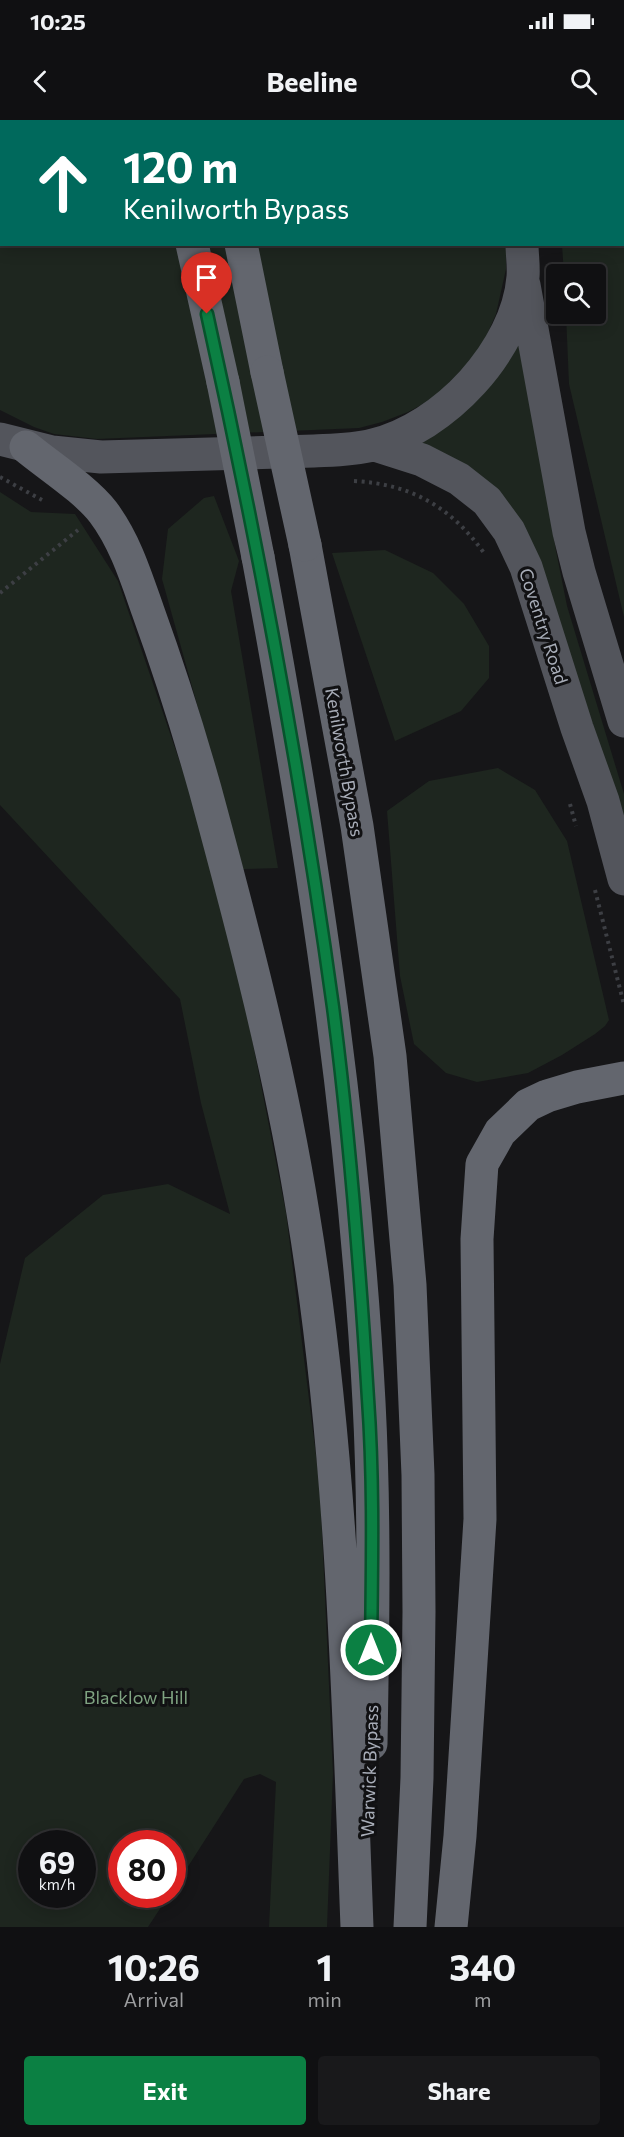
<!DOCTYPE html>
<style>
body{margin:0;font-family:Commissioner,sans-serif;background:#19191b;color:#f1f3f6;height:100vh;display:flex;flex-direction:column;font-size:22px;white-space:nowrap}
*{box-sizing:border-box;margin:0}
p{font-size:20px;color:#9c9d9f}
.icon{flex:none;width:33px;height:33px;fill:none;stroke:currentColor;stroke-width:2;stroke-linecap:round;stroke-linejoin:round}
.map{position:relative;height:1807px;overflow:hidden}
.drawer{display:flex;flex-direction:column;background:#101012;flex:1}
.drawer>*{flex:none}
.hud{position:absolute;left:0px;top:0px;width:624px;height:126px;box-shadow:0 3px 15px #0003,0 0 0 2px #303032;background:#00695c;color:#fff;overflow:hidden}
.buttons{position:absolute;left:546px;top:144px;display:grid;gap:12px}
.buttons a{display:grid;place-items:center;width:60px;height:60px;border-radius:6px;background:#101012;box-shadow:0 3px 15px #0003,0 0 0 2px #303032;font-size:30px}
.speed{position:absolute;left:18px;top:1710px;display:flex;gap:12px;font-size:30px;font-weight:700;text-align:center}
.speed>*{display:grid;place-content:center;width:78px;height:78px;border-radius:50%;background:#101012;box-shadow:0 3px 15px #0003,0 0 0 2px #303032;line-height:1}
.speed small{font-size:15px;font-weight:400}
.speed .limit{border:9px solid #d22;background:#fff;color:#111}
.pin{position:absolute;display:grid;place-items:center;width:51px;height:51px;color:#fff;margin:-62px -26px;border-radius:50% 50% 50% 0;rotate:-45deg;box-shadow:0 0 6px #0007}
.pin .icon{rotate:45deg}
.me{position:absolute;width:66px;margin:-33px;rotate:0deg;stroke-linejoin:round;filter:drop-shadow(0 0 4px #0008)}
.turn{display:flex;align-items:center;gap:21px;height:126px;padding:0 24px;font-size:27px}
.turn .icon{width:78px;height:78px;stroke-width:2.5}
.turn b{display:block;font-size:42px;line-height:51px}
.eta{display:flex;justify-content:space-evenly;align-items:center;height:102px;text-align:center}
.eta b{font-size:36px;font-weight:700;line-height:42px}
.button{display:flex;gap:12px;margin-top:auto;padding:12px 24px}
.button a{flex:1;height:69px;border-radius:6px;background:#0b8043;color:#fff;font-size:24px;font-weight:700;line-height:69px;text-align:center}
.button a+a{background:#19191b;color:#f1f3f6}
.status{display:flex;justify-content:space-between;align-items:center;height:42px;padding:0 30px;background:#101012;direction:ltr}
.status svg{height:16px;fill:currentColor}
header{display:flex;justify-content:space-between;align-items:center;height:78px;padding:0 24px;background:#101012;font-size:27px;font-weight:700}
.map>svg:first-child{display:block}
</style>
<div class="status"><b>10:25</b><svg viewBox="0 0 49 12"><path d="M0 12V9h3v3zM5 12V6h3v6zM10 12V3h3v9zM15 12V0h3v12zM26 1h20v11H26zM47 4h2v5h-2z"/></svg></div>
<header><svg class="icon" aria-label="back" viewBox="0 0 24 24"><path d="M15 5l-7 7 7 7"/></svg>Beeline<svg class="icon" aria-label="search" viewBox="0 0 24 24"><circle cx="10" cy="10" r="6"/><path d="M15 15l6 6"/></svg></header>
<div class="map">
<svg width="624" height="1807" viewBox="0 0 624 1807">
<rect width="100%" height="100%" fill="#161618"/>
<path fill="#1e261f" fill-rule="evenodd" d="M0,0H442L444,1L2,2V124L506,125V149L496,194L486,217L471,240L434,278L408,292L382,302L359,308L97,319L54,314L34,307L0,290Z
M624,12V497L569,264L566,194H596V154H564L562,125L622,124Z
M518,222L546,369L556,431L567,486L624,674V701L553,483L420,324C445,308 471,290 489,266C500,253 509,237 518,222Z
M0,372L31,392L75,394L118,461L189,669L239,852L286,1093L320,1368L333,1653L327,1807H269L276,1662L260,1654L244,1659L173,1770L172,1724H122V1774L169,1775L148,1807H0V1244L25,1138L103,1075L168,1064L230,1094L201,983L180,879L0,685ZM32,1724H82V1774H32Z
M214,376L239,441L231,471L278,748L243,749L162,459L168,409L204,378Z
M385,430L433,453L464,484L489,526V558L461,591L395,621L332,433Z
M498,648L535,670L567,721L609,900L605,906L595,914L562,935L528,953L477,962L446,953L414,924L400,856L387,691L429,661Z"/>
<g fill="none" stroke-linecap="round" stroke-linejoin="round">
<path stroke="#3d3f44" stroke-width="4" stroke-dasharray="3 4.5" stroke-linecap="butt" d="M0,357L42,380
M354,361C411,364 451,387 484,433
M0,473L78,410
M570,684L576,706
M595,770L624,885"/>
<path stroke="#45474d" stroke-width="32" d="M587,2L589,0"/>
<path stroke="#53555c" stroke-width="33" d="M468,0L469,2
M524,165L569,412L579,452L624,601
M0,319L52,332L101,337L314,331C334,330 353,330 373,325C444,308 517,230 523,157C524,146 522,135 522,124
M375,325L422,340L459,359L487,381L509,411L526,447L577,608L603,681L624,759"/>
<path stroke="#63666e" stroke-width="33" d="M165,0V2
M213,0V2
M192,124L223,262
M241,124L267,252
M26,327C49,346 85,369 103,392C125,421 136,457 148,491C169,549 188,609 205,669C243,809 280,950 303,1093C342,1329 348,1569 357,1807
M305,425L357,706L390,936L410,1165L418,1355L419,1492L417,1658L410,1807
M258,437C310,717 354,998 369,1282C375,1396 373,1510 371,1624
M451,1807L460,1716L480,1399L477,1119L482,1044L500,1012L528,985L547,976L577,967L624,958"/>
<path stroke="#63666e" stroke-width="33" d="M267,252L305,425
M223,262L258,437"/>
</g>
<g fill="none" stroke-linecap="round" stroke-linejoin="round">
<g stroke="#07532c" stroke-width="15">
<path id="route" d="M207,194C258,423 301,654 333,887C350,1017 360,1149 368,1279C374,1363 372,1446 371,1530"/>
</g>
<use href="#route" stroke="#0b8043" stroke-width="10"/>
</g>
<g text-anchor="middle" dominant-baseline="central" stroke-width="6" stroke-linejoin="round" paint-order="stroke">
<g font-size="18" fill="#a8adb8" stroke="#111113">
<text transform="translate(544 506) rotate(72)">Coventry Road</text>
<text transform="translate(345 642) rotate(80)">Kenilworth Bypass</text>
<text transform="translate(369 1651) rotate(-88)">Warwick Bypass</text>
</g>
<g font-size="18" fill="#7fa381" stroke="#111113">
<text x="136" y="1577">Blacklow Hill</text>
</g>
</g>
</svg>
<div class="buttons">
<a><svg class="icon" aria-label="search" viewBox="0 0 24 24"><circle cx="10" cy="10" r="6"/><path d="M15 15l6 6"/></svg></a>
</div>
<div class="speed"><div>69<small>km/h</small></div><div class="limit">80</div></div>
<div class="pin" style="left:207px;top:194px;background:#d93025"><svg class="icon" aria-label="arrive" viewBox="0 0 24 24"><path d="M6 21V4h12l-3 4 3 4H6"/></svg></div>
<svg class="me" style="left:371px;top:1530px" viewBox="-20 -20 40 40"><circle r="17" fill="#0b8043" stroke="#fff" stroke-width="3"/><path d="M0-11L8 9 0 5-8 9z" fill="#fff"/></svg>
<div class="hud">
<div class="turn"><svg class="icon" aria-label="ahead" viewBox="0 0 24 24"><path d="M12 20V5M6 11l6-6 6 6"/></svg><div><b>120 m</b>Kenilworth Bypass</div></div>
</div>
</div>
<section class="drawer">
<div class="eta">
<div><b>10:26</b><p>Arrival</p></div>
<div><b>1</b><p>min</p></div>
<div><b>340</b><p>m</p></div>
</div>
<div class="button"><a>Exit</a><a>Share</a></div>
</section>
